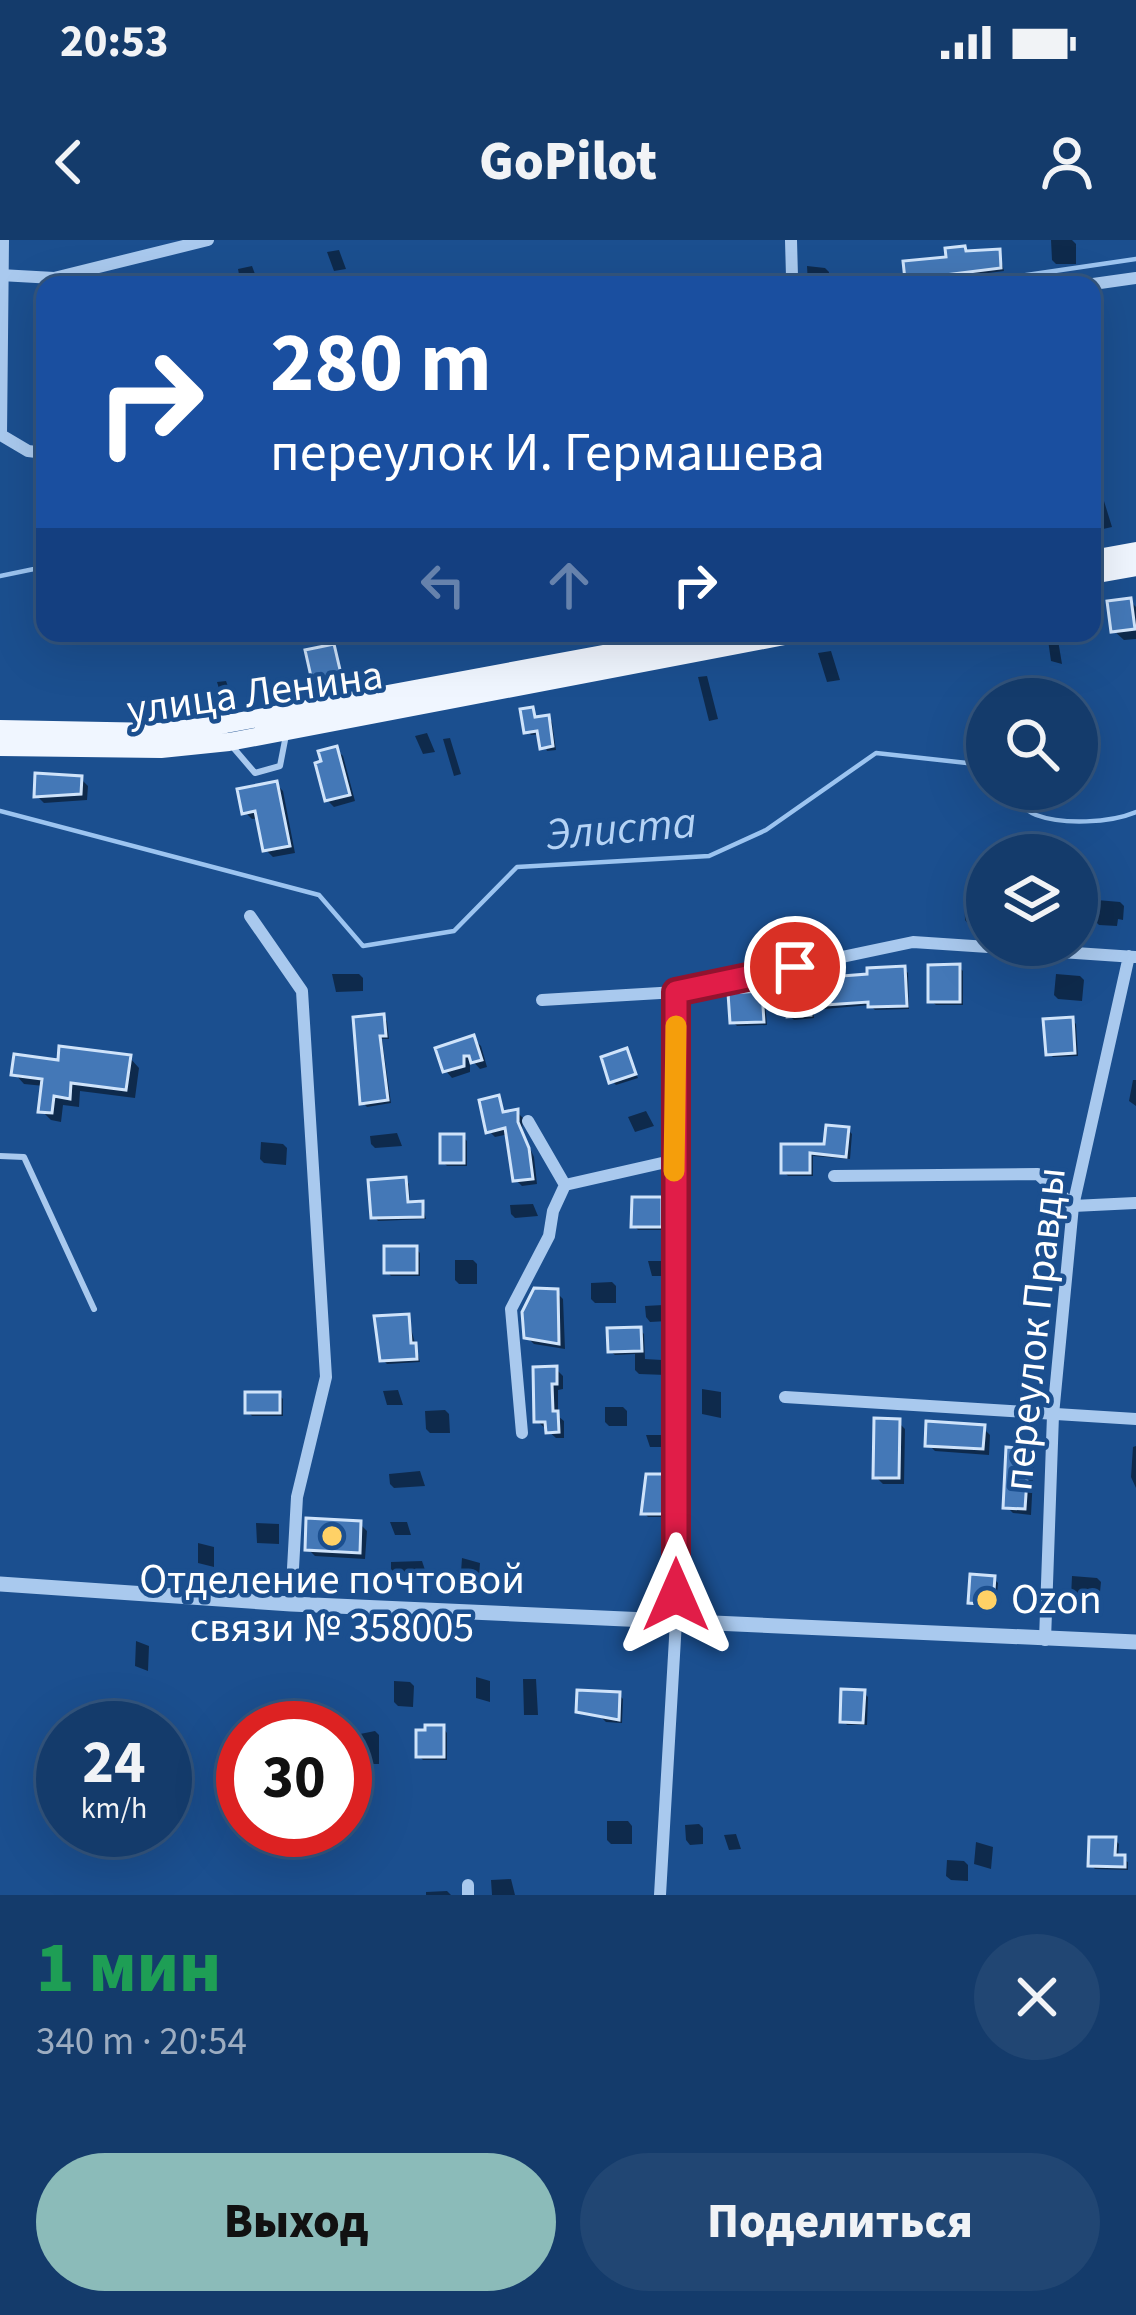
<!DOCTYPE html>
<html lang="ru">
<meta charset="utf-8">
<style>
body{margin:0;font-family:"Source Sans 3",sans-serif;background:#214673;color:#f1f3f6;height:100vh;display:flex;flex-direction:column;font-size:45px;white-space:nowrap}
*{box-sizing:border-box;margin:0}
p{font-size:39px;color:#9dadc1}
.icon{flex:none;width:66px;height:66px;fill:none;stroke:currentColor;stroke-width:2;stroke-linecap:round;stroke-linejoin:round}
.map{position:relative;height:1655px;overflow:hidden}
.side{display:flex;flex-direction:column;background:#143b6b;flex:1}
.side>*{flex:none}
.hud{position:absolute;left:36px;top:36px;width:1065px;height:366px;border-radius:24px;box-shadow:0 12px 48px #0002,0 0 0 3px #33557e;background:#1a4fa0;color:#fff;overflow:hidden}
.tools{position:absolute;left:966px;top:438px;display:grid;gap:24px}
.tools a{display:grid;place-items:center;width:132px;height:132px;border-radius:50%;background:#143b6b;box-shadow:0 12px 48px #0002,0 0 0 3px #33557e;font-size:60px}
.speed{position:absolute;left:36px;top:1461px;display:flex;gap:24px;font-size:60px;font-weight:700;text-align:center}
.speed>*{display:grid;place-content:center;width:156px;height:156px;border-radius:50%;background:#143b6b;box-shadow:0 12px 48px #0002,0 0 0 3px #33557e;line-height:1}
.speed small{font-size:30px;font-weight:400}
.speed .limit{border:18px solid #d22;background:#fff;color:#111}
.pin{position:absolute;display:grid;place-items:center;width:102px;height:102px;color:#fff;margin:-51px;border:6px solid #fff;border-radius:50%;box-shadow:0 3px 12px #0007}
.me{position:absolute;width:132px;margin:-66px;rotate:0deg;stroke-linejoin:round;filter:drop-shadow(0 0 9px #0008)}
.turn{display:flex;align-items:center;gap:42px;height:252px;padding:0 36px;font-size:54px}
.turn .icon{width:156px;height:156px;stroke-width:2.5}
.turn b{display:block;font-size:84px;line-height:102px}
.lanes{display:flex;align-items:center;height:114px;padding:0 36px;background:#0003;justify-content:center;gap:60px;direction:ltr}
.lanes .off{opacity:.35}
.round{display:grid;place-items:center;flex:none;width:126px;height:126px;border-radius:63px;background:#214673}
.summary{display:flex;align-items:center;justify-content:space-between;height:204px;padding:0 36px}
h1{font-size:72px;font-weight:800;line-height:90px;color:#1e9e55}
.primary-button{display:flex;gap:24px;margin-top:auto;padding:24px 36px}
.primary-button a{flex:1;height:138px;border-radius:72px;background:#8bbbb9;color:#111;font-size:48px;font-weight:800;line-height:138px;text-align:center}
.primary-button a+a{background:#214673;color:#f1f3f6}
.status{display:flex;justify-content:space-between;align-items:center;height:84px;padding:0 60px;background:#143b6b;direction:ltr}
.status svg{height:33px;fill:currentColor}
header{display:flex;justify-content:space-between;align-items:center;height:156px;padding:0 36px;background:#143b6b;font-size:54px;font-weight:800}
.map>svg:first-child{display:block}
</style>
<div class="status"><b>20:53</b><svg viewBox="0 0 49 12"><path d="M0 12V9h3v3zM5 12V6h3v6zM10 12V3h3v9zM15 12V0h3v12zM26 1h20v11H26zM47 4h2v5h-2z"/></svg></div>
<header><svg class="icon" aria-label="back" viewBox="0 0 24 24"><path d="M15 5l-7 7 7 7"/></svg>GoPilot<svg class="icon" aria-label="person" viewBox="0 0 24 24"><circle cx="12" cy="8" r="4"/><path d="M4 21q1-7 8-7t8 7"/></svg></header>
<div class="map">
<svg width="1136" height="1655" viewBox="0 0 1136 1655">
<rect width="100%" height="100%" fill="#1b4f8f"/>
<path fill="#0007" d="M1051,0H1072L1076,4V24H1056L1052,20Z
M339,10L346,29L334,31L327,12Z
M999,12L1004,31L941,39L937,35Z
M252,26L259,45H241L238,29Z
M807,26L825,28L829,32L828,45H808Z
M166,36L171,45H148L147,40Z
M1104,261L1112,287L1103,289L1095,263Z
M1130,361L1136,367V399L1124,400L1114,391Z
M535,393H552L553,400L540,402Z
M1047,393L1057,394L1062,424L1051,421Z
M333,407L343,438L319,443L315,439Z
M831,411L840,440L827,442L818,413Z
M707,436L718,479L709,481L698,437Z
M226,441L234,463L224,465L217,442Z
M532,470L537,480L547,478L552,482L556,510L547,511L541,494L531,495L527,491Z
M987,475V507L980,477Z
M427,493L435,512L423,514L415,496Z
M450,498L461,534L454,536L443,499Z
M336,509L343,516L355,561L334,567L327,560Z
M81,539L88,546L87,560L44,563L37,556Z
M276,544L283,551L295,613L273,617L266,610L259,578L252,579L245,572Z
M972,653L977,661L987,665V684L969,685L965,680L964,654Z
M1097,660L1120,662L1124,666L1123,680L1118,679L1117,686L1099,685L1095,681Z
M959,727L963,731V765H936L931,761Z
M904,729L908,733L909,769L875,770L870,765L813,770L814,778L794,780L790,776L832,748Z
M332,734H359L363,738V751L336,752Z
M1056,734L1080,736L1084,740L1082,761L1058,759L1054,755Z
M761,754L765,758L767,785L737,786L733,782Z
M383,777L387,781L389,799H382L391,863L367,867L363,863Z
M1072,780L1076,784L1078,816L1053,817L1049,813Z
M474,799L481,806L487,827L480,829L470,818V832L452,838L446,831Z
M626,812L638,838L616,845L612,841Z
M130,818L139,828L135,858L80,851L79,867L63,865L61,882L51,880L41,870L44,846L24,844L15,834L60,823Z
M1133,840H1136V866L1129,861Z
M498,858L506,875L517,872L523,878L522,891L534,917L537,944L522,946L516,940L509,894L495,897L489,891Z
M646,871L654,886L635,892L628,877Z
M848,890L852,894L850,919L813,916V936H788L784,932V907H826Z
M397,893L402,906L375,908L371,904L370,896Z
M463,897L467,901V926H447L443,922Z
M261,902L283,904L287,908L286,925L264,923L260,919Z
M405,940L409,944L410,965L422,964L426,979L378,981L374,976Z
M661,960L665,964V990H638L634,986Z
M533,964L538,976L515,978L511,974L510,965Z
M416,1009L420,1013V1036H391L387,1032Z
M455,1020H473L477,1024V1044H459L455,1040Z
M648,1021H661L665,1036H652Z
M612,1042L616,1046V1063H595L591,1059V1043Z
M556,1052L563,1059L565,1109L534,1104L527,1097Z
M663,1065L668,1081L650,1082L646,1077L645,1066Z
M408,1077L420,1122L387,1124L383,1120Z
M640,1090L644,1094L645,1119L662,1120L666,1135L639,1134L635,1130V1114L615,1115L610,1111Z
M556,1129L563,1136V1149L558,1150V1176L564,1181V1198H556L537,1181Z
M702,1149L721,1152V1178L702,1174Z
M398,1150L403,1165H387L383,1151Z
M279,1155L283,1159V1176H252L248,1172Z
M605,1167H623L627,1171V1186H609L605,1182Z
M445,1170L449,1174L450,1193H430L426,1189L425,1171Z
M898,1182L905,1189L904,1244H883L876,1237Z
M983,1188L990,1195L989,1215L935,1211L928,1204Z
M646,1195H665L669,1207H650Z
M1136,1206V1248L1131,1237L1133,1207Z
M1027,1211L1034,1218L1031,1275L1013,1273L1006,1266Z
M420,1231L425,1246L394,1248L390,1244L389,1234Z
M664,1237L669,1241V1277H648L644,1273Z
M390,1282H407L411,1295H395Z
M256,1283L279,1284V1304L257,1303Z
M360,1284L367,1291L365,1319L315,1316L308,1309Z
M198,1303L214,1307V1327L198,1323Z
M462,1318L480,1323L479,1337L461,1332Z
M422,1321L426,1333H395L391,1329V1322Z
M1072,1336L1097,1338L1101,1342L1099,1362L1075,1361L1071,1357Z
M994,1339L998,1343L996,1367L975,1366L971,1362Z
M136,1401L149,1406L148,1431L135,1426Z
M476,1437L490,1441V1462L476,1458Z
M523,1439H536L538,1475H524Z
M394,1441L410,1442L414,1446L413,1467L398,1466L394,1462Z
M864,1453L868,1457L867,1485H847L843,1480Z
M619,1455L623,1459L622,1483L606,1482L600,1476L583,1475L579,1471Z
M443,1488L447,1493V1520H423L419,1516Z
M375,1491L379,1495V1524H364L355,1511V1495Z
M607,1581H628L632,1586V1604H611L607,1600Z
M699,1584L703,1588V1604L690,1605L686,1600L685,1585Z
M736,1594L741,1609L729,1610L724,1595Z
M1115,1600L1119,1604L1118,1618L1128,1622V1630L1095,1629L1091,1625Z
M976,1602L993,1607L991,1629L974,1624Z
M947,1620L964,1621L968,1625V1641L951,1640L946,1636Z
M511,1639L515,1655H492L491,1640Z
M447,1651L451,1655H426V1652Z"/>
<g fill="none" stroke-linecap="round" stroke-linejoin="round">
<path stroke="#9cc4f0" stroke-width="4.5" d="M959,45L1136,19
M0,336L34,329L45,318
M1005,549C1013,557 1025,571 1036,575C1063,585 1110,583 1136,572
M0,571L319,655L363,706L454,691L517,627L709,616L766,590L876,513L976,524L987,533"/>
</g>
<path fill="#4478b7" stroke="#cfe3fa" stroke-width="3" d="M965,6L966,11L1000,9L1001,28L905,40L903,21L946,17L945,8Z
M1131,358L1135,389L1111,392L1107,361Z
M334,404L341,434L312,441L305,410Z
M533,467L535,477L549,475L553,506L540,509L537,491L524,493L520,469Z
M337,506L350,555L325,561L315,523L321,521L318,511Z
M35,533L82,536L81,554L34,557Z
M277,541L290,606L263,611L255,571L242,574L237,549Z
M960,724V762H928V725Z
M905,726L907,766L868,767V762L811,766V775L787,777L785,748L829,745L828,737L867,734V728Z
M762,751L764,782L730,783L728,753Z
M384,774L386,796H380L388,860L360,864L353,777Z
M1073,777L1075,813L1046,815L1043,779Z
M474,795L482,820L471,823L469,816H464V826L443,832L435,808Z
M59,806L131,815L126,850L71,843L70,859L54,856L52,873L38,872L42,839L11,835L14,814L58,820Z
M627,808L636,834L609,843L601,817Z
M499,855L503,872L518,869V882L529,908L533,939L513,941L505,888L486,893L479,860Z
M826,885L849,887L846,917L810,913V933H781V904H824Z
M440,894H464V923H440Z
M406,937L408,962L423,961V977L371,978L368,940Z
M632,957H662V987H631Z
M384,1006H417V1033H384Z
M534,1048L558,1049L559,1104L524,1098L522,1072Z
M409,1074L411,1103H416L417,1119L380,1121L374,1076Z
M641,1087L642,1111L608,1112L607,1088Z
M557,1126V1144H552L553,1171H558L559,1192L546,1193L545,1182H534L533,1127Z
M245,1152H280V1173H245Z
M874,1178L900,1179L899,1238H873Z
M926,1181L985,1185L983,1209L925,1206Z
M1006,1207L1029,1209L1025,1269L1003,1268Z
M646,1234H666V1274H641Z
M306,1278L361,1281L360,1313L305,1310Z
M970,1334L995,1336L993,1365L968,1363Z
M841,1449L865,1450L863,1483L840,1482Z
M577,1450L620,1452L619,1480L576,1472Z
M425,1485H444V1517H416V1490H425Z
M1089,1597H1116L1115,1615H1125V1627L1088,1626Z"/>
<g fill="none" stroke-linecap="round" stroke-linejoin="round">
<path stroke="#a9c9ee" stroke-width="6" d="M231,505L255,533L280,526L286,495
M0,916L24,917L94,1069"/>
<path stroke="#a9c9ee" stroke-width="12" d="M3,0L1,195L28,211L45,213
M791,0L792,37
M0,35L54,38L208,0
M1086,45L1136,38
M250,676L302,751L326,1137L297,1257L291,1364
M542,760L677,752L913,702L1135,717
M528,881L565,945
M834,936L1038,934L1073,966L1135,963
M785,1157L1136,1179
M522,1193L511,1069L549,996L553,971L565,945L675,920
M1045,1400L1053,1175L1073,966L1129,716
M468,1655V1645
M660,1655L676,1381L677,752"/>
<path stroke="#a9c9ee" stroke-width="15" d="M0,1344L291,1364L1136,1402"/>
<path stroke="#f0f6ff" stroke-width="18" d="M1092,319L1136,311
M1092,335L1136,327
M0,489L159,492L226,484L717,393
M0,507L161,509L229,502L800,393"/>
</g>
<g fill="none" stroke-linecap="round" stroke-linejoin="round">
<g stroke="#92132f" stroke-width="30">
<path id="route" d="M676,1355V752L795,727"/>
</g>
<use href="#route" stroke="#e11d48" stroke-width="21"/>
<path stroke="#f59e0b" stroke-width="21" d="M674,931L676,786"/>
</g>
<g fill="#ffd166" stroke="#1b4f8f" stroke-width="4.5">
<circle cx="332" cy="1296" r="12"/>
<circle cx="987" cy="1360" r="12"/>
</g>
<g text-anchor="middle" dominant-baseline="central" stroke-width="9" stroke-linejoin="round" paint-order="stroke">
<g font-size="42" fill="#fff" stroke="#1b4f8f">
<text transform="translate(255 453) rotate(-8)">улица Ленина</text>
<text transform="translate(1035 1089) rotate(-84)">переулок Правды</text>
</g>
<g font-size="42" fill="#fff" stroke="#1b4f8f">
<text x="332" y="1340">Отделение почтовой<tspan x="332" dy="48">связи № 358005</tspan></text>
<text x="1011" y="1360" text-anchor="start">Ozon</text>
</g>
<g font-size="45" font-style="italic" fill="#b5d3f5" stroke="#1b4f8f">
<text transform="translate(621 589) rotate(-5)">Элиста</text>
</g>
</g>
</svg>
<div class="tools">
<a><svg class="icon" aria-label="search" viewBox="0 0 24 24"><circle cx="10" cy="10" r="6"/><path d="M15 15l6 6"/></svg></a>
<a><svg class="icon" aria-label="layers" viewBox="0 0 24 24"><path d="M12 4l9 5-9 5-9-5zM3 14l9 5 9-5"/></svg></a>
</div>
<div class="speed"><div>24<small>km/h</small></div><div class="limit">30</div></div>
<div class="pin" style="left:795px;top:727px;background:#d93025"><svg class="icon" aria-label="arrive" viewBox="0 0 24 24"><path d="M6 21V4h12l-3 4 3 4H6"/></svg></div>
<svg class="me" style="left:676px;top:1355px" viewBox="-20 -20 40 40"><path d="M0-17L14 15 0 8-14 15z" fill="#e11d48" stroke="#fff" stroke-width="4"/></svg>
<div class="hud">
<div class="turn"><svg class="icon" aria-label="right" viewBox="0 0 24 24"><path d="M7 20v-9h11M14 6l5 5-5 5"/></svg><div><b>280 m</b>переулок И. Гермашева</div></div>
<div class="lanes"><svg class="icon off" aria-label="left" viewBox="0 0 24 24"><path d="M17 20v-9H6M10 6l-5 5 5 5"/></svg><svg class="icon off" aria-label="ahead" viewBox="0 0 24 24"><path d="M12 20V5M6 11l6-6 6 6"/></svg><svg class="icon" aria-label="right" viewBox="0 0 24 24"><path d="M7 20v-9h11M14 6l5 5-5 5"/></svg></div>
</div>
</div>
<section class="side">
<div class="summary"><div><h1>1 мин</h1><p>340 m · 20:54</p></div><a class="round"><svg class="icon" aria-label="close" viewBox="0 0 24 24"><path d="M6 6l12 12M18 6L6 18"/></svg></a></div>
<div class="primary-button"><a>Выход</a><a>Поделиться</a></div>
</section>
